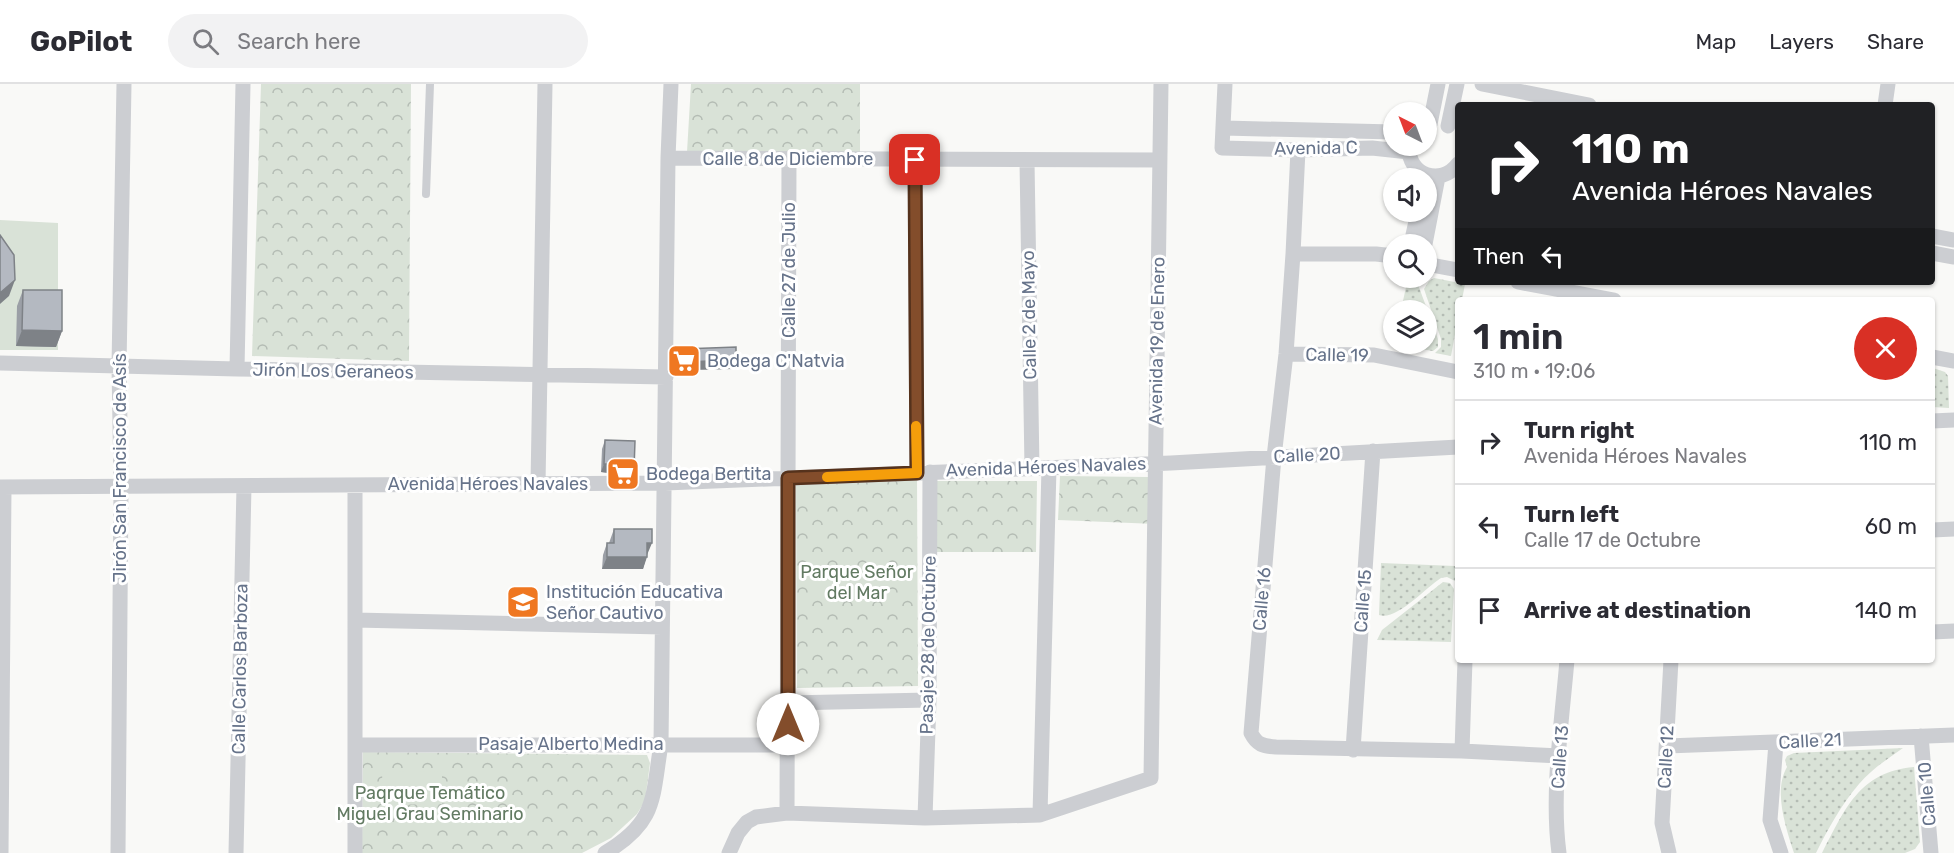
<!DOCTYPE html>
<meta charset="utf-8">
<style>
body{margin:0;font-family:Rubik,sans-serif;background:#f2f2f3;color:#2b2b33;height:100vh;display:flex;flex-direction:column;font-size:22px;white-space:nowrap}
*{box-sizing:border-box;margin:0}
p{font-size:20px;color:#7c7c81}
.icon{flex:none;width:33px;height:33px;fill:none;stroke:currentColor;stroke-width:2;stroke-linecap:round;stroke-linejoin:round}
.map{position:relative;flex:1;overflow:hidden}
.drawer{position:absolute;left:1455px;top:213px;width:480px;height:366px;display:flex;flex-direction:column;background:#fff;border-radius:6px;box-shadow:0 2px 4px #0004}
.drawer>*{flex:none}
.guide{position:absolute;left:1455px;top:18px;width:480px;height:183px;border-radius:6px;box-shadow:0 2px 4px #0004;background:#202124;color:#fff;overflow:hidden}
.needle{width:39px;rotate:318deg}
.controls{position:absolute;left:1383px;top:18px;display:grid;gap:12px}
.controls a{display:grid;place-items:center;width:54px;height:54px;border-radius:50%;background:#fff;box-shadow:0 2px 4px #0004;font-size:30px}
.pin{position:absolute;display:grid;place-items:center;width:51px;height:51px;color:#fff;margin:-26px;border-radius:12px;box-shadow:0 3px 9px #0006}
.me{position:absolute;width:66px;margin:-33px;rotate:0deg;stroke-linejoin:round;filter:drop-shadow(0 0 4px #0008)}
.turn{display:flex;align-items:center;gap:21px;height:126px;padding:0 18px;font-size:27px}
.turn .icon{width:78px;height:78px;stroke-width:2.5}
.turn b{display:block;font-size:42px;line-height:51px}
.then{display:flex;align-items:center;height:57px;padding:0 18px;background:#0003;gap:12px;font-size:22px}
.round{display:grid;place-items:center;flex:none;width:63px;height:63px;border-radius:32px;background:#f2f2f3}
.head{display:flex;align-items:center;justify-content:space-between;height:102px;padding:0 18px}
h1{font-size:36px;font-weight:600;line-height:45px}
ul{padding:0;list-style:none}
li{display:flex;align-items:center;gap:18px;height:84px;padding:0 18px;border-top:2px solid #e1e1e2}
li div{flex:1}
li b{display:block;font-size:22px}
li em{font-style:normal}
header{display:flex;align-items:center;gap:36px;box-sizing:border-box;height:84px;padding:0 30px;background:#fff;border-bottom:2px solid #e1e1e2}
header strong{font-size:28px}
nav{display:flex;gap:33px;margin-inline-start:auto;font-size:21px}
.search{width:420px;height:54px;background:#f2f2f3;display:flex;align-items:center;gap:15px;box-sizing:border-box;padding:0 21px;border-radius:33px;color:#7c7c81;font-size:22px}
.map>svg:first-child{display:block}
</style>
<header>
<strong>GoPilot</strong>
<div class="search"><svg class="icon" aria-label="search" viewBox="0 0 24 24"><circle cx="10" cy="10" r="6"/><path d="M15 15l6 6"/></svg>Search here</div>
<nav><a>Map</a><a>Layers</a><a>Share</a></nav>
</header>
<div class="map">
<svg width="1954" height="769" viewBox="0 0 1954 769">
<defs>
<pattern id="grass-dots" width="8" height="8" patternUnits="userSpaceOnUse" patternTransform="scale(1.5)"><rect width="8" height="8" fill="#d9e2d7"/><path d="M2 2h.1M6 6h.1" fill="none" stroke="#b4bcb4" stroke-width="1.8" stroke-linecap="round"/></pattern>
<pattern id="park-crowns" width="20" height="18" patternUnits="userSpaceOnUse" patternTransform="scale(1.5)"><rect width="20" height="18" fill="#d9e2d7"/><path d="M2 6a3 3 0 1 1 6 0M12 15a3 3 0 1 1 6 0" fill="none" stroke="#b4bcb4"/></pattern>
</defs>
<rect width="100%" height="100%" fill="#f9f9f7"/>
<path fill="url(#grass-dots)" d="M1408,194L1416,195L1438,255V263L1433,267L1395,261V260H1426V226H1401Z
M1434,194L1465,200L1462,216H1458V234L1451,272L1435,269L1441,263V255L1424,205L1429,197Z
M1933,284L1945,288L1948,292L1949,324L1932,323Z
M1381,479L1455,482V497L1447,493L1441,494C1425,504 1397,537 1379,531Z
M1443,498L1450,499L1454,505L1451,558L1377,556L1382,546Z
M1903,664C1887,675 1871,686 1859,700C1841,721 1828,745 1816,769H1794C1786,744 1773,707 1787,683L1785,676L1787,672L1794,669Z
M1914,683L1920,758L1915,765L1905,769H1822C1845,725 1859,688 1914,683Z"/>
<path fill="url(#park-crowns)" d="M261,0H411L409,277L252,272Z
M691,0H860V70L687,68Z
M1060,392L1148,393L1156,440L1058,436Z
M917,393L918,602L797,604L796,394Z
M937,397H1037L1036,468H937Z
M363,668L647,671L650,679L645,717L637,730L611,754L582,769H362Z"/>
<path fill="#d9e2d7" d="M0,136L58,139V266H0Z
M442,687V720L383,721L382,688Z"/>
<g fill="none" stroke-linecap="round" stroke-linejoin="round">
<path stroke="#ccced2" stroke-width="8" d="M426,110L430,0"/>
<path stroke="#ccced2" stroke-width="15" d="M1225,0L1222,64L1298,66L1372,64L1409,68
M1482,0L1589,21
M1885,21L1888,0
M1430,40L1438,0
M1448,42L1457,0
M1224,44L1394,48
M1409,62C1407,91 1441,103 1458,80
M1298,66L1293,170L1286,270L1274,373L1251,649C1257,661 1263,662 1276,663L1462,667L1560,672
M668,74L1160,76
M915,76L917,389
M1027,77L1032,384
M1932,152L1954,156
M1411,160L1418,128
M1425,160L1438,93
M1932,169L1954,173
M1293,170H1376L1394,172
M1426,180L1458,186
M1518,198L1614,216
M1286,270L1374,271L1458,288
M1932,273L1954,277
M0,279L237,285L666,293
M237,285L243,0
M1932,337L1954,336
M538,400L545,0
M355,401V769
M0,403L665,399L1171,379L1458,363
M1932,446L1954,445
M355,536L662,543
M1932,548L1954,547
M788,619L929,616
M1921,652L1931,769
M1776,659L1770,736L1781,769
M355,661H787
M1667,662L1954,651
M1353,666L1373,367
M1462,667L1465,576
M787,729L789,74
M1040,731L1049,384
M925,734L929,616L930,388
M1,769L4,403
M118,769L121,402L119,282L124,0
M236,769L244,402
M605,769C657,738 652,715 661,660L668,74L671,0
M729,769L738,749L747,738L756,733L787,729L925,734L1040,731L1151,694L1161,0
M1559,769C1551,710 1562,636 1567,576
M1669,769L1662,739L1671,576"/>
</g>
<path fill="#9b9fa6" d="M23,206L62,247L56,263L16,262L17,222Z
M683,265L733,285L681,286L680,274Z
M605,356L634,386L631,395L609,394V389L601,388L602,365Z
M614,445L647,470L643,485H602L603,471L607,459H609Z"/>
<path fill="#7e8287" d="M15,196L9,212L0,220V209Z
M22,246L62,247L56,263L16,262Z
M736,276L733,285L681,286L684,278Z
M604,380H612L609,389L601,388Z
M612,386H634L631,395L609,394Z
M647,459H652L647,471Z
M607,473H647L643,485H602Z"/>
<path fill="#b4b9c1" stroke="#7e8287" stroke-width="1.5" d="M0,151L14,171L15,196L0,209Z
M23,206H62V247L22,246Z
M736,263V276L684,278L683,265Z
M605,356L635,357L634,386H612V380H604Z
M614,445H652V459H647V473H607V459H614Z"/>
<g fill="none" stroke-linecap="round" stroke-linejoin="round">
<g stroke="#55321c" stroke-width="15">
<path id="route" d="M788,640V394L917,389L915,76"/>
</g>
<use href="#route" stroke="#834d2b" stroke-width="10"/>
<path stroke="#f59e0b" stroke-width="10" d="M827,393L917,389L916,342"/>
</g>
<defs>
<g id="supermarket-square" transform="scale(1.725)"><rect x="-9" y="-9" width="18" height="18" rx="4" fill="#ef7721" stroke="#fff"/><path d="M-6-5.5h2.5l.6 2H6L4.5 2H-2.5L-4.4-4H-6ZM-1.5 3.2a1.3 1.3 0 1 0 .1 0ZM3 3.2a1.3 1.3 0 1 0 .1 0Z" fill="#fff"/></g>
<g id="school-square" transform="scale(1.725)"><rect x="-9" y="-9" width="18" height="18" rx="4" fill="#ef7721" stroke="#fff"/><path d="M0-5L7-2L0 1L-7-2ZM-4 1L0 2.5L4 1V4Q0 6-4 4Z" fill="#fff"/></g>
</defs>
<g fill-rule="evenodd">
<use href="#supermarket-square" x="684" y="277"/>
<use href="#supermarket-square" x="623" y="390"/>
<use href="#school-square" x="523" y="518"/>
</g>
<g text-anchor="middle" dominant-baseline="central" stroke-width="6" stroke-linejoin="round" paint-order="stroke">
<g font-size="18" fill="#66738a" stroke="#fff">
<text transform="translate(1316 64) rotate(-1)">Avenida C</text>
<text x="788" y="75">Calle 8 de Diciembre</text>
<text transform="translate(789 186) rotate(-90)">Calle 27 de Julio</text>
<text transform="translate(1029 231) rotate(-91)">Calle 2 de Mayo</text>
<text transform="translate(1157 257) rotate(-89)">Avenida 19 de Enero</text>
<text transform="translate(1337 271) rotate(1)">Calle 19</text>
<text transform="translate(333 287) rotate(1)">Jirón Los Geraneos</text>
<text transform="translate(1307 371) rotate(-3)">Calle 20</text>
<text transform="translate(1046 383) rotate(-2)">Avenida Héroes Navales</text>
<text transform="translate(120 384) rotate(-90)">Jirón San Francisco de Asís</text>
<text x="488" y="400">Avenida Héroes Navales</text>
<text transform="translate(1262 515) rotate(-85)">Calle 16</text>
<text transform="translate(1363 517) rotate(-86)">Calle 15</text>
<text transform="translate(928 561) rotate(-89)">Pasaje 28 de Octubre</text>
<text transform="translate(240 585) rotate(-89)">Calle Carlos Barboza</text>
<text transform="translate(1810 657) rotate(-3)">Calle 21</text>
<text x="571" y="660">Pasaje Alberto Medina</text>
<text transform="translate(1560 673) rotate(-86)">Calle 13</text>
<text transform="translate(1666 673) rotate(-87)">Calle 12</text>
<text transform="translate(1927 710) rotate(-95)">Calle 10</text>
</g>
<g font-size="18" fill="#66738a" stroke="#fff" text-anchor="start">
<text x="707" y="277">Bodega C'Natvia</text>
<text x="646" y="390">Bodega Bertita</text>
<text x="546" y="508">Institución Educativa<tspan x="546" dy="21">Señor Cautivo</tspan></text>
</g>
<g font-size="18" fill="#627a62" stroke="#fff">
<text x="857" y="488">Parque Señor<tspan x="857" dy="21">del Mar</tspan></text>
<text x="430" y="709">Paqrque Temático<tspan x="430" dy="21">Miguel Grau Seminario</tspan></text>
</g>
</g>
</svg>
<div class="controls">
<a><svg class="needle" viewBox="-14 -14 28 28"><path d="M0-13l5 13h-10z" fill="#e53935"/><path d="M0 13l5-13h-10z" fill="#7c7c81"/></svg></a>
<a><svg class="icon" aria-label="sound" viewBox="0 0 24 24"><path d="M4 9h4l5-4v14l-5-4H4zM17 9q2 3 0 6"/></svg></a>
<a><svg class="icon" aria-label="search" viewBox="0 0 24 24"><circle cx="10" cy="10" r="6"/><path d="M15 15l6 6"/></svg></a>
<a><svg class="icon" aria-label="layers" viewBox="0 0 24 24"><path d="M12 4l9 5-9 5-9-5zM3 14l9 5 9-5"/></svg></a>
</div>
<div class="pin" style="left:915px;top:76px;background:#d93025"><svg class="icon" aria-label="arrive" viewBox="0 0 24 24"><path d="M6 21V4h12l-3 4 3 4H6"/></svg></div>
<svg class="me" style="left:788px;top:640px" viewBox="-20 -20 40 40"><circle r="19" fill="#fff"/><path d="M0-13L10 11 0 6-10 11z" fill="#834d2b"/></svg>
<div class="guide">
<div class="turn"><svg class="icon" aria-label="right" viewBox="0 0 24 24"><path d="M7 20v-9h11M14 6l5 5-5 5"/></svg><div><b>110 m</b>Avenida Héroes Navales</div></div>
<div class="then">Then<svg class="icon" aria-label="left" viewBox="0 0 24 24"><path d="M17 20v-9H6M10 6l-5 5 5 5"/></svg></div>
</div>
<section class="drawer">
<div class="head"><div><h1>1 min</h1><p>310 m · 19:06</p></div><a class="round" style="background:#d93025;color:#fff"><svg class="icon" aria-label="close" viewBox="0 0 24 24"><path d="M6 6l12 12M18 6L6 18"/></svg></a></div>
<ul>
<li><svg class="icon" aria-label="right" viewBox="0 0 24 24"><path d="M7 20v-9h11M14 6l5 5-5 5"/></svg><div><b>Turn right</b><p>Avenida Héroes Navales</p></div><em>110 m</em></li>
<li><svg class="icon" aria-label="left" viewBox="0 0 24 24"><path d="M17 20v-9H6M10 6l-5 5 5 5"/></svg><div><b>Turn left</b><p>Calle 17 de Octubre</p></div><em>60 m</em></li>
<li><svg class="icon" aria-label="arrive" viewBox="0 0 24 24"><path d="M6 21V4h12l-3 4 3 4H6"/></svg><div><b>Arrive at destination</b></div><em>140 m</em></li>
</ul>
</section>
</div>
